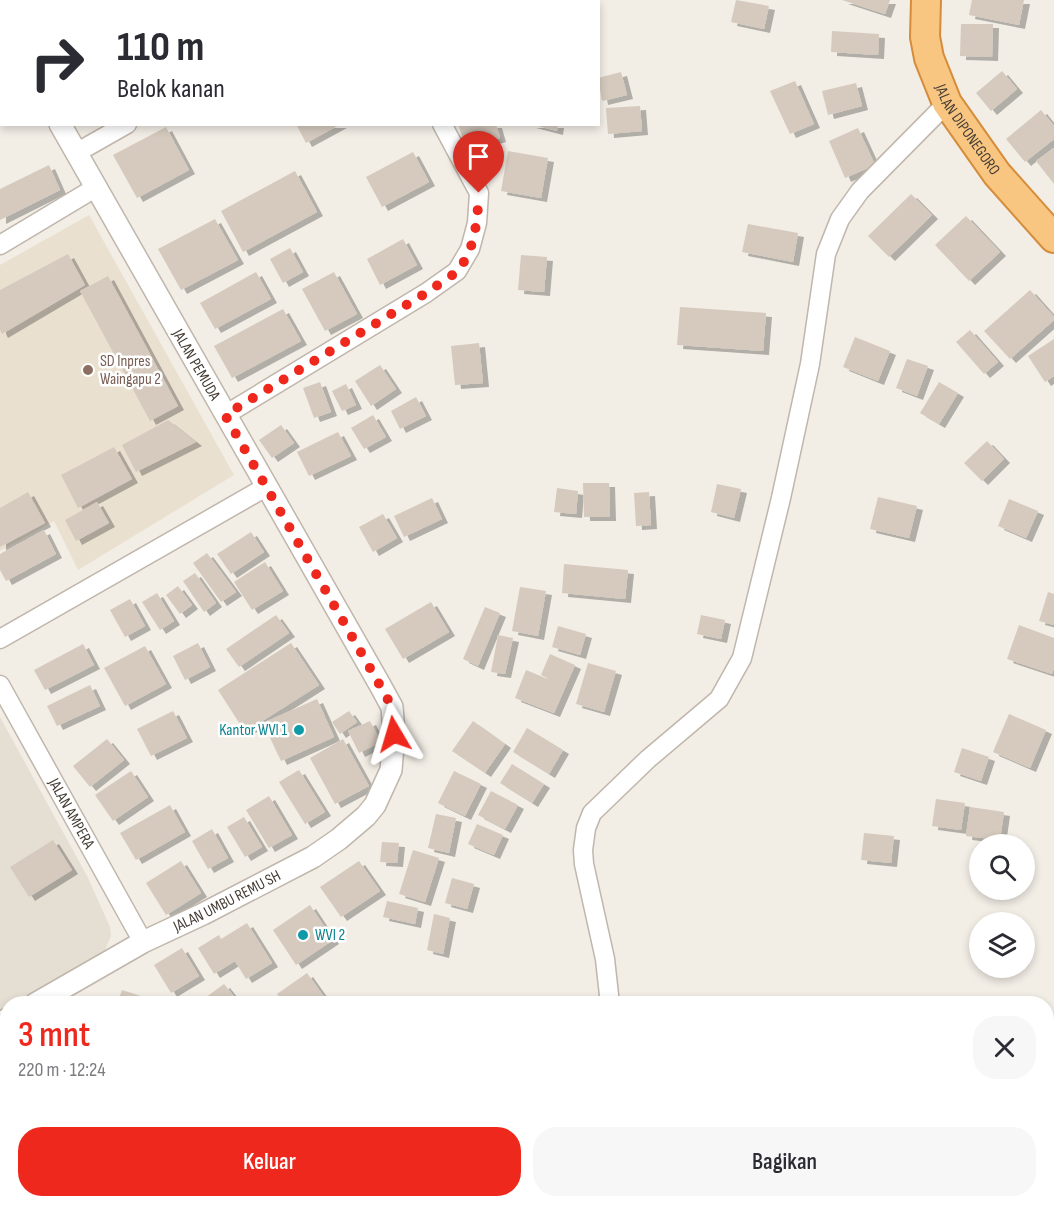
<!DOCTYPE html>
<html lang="id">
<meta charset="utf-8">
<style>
body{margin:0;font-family:"Sofia Sans Condensed",sans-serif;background:#f7f7f7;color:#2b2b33;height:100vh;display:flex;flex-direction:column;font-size:22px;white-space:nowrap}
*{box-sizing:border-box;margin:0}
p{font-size:20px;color:#7c7c81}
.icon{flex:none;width:33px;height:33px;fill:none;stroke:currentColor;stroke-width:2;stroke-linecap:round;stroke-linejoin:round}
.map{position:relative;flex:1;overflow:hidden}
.panel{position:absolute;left:0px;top:996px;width:1054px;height:212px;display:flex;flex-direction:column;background:#fff;border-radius:24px 24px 0 0;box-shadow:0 3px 9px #0003}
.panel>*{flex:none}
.guide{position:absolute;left:0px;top:0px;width:600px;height:126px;box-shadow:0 3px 9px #0003;background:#fff;color:#2b2b33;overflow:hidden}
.controls{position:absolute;left:969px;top:834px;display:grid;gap:12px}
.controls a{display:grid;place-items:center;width:66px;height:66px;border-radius:50%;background:#fff;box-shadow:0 3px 9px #0003;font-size:30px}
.pin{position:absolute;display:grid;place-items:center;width:51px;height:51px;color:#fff;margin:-62px -26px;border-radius:50% 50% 50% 0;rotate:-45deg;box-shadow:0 0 6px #0007}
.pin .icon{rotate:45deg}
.me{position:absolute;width:66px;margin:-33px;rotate:353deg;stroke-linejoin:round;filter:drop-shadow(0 0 4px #0008)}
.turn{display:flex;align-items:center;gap:21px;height:126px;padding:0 18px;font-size:27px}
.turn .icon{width:78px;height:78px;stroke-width:2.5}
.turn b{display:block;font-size:42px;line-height:51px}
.round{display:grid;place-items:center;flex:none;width:63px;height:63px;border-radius:24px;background:#f7f7f7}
.headline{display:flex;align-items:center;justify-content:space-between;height:102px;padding:0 18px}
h1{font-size:36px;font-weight:600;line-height:45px;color:#ef281e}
.action{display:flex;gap:12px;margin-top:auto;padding:12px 18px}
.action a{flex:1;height:69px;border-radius:24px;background:#ef281e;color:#fff;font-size:24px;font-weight:600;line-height:69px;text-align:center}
.action a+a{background:#f7f7f7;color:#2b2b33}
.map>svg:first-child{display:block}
</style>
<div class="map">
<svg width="1054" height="1207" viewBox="0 0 1054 1207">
<defs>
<filter id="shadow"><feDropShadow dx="6" dy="4" stdDeviation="0" flood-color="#0004"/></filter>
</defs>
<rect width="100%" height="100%" fill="#f2ede5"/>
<path fill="#e5ded3" d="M0,717L87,876L110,927L111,935L104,953L15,1003L8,1004L7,1008L0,1012Z"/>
<path fill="#eae0d0" d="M89,215L234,475L78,570L54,521L0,551V265Z"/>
<path fill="#d6cabe" filter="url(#shadow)" d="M736,0L769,6L764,29L731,22Z
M842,0H890L885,14Z
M972,0H1024L1019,25L969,15Z
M961,24H993L992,57L960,56Z
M832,31L879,34L878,55L831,52Z
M1002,71L1017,89L991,111L976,93Z
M621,72L627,95L602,101L598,78Z
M795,81L814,124L790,134L770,91Z
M856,83L862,106L828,115L822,91Z
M640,106L642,131L608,134L606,108Z
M1041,110L1054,126V139L1025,162L1006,139Z
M296,124H341L306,143Z
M458,124H496L500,138L466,148Z
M530,124H558L557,131Z
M166,127L189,170L137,198L113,155Z
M858,128L875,165L845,178L829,141Z
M1054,148V184L1036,161Z
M508,151L548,158L541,198L501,191Z
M413,152L429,182L382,207L366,177Z
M49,165L60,190L0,220V189Z
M295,171L317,212L243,252L221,211Z
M911,194L932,215L889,257L868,236Z
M966,216L1000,252L969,281L935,245Z
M215,219L238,260L181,290L158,249Z
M748,224L798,233L793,262L742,252Z
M403,239L417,265L380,285L367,259Z
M290,248L303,272L283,283L270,259Z
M68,254L85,285L2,334L0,330V290Z
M521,255L547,257L544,292L518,290Z
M256,272L271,299L215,329L200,303Z
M334,272L357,314L325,331L302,289Z
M108,276L178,406L150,421L80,291Z
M1030,290L1054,317V320L1010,359L984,331Z
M680,307L766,313L763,351L677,345Z
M283,309L301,341L232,378L214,346Z
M970,330L998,362L984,374L956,342Z
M855,337L890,351L878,381L843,367Z
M1054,339V376L1045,382L1028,356Z
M479,343L483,383L455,385L451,346Z
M907,359L928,366L917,396L896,388Z
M380,365L396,389L371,406L355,381Z
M320,382L331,412L314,418L303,388Z
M939,382L958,393L939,424L920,413Z
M346,384L356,405L342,411L332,391Z
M416,397L426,416L400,429L391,411Z
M373,415L386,437L364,449L351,428Z
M168,420L196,442L136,472L122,445Z
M281,425L294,443L272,458L259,440Z
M338,432L351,456L309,476L297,452Z
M987,441L1004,459L982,481L964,463Z
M114,447L132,479L78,508L61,475Z
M583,483H609L610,517H584Z
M717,484L741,489L734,518L711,512Z
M557,488L578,491L576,514L554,512Z
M28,492L45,523L0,547V508Z
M649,492L651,525L636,526L634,493Z
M878,497L917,506L909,538L870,529Z
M432,498L442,519L404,537L394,516Z
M1009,499L1038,511L1026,538L998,526Z
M97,502L109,523L76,541L65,520Z
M383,514L397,538L373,552L359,527Z
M44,530L56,554L6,581L0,570V554Z
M251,532L264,552L231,574L217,554Z
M207,553L236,592L221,602L193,563Z
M265,562L283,591L252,610L234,582Z
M564,564L628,570L625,599L562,593Z
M195,573L216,603L204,612L183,581Z
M178,586L192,605L180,614L166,595Z
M520,587L546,591L538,636L512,631Z
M1048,592L1054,594V625L1039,621Z
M157,593L174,621L160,630L142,602Z
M130,599L145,626L125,637L110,610Z
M431,602L449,632L403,659L385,629Z
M485,607L500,613L478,666L463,659Z
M276,615L289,633L239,667L226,649Z
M701,615L725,620L721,639L697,634Z
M1019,625L1054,638V668L1052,674L1007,659Z
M558,626L586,634L580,655L552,647Z
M498,635L513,638L505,674L491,672Z
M198,643L210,667L185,680L173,656Z
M291,643L319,685L245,732L218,690Z
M83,644L94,665L45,690L34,670Z
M145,646L166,684L125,706L104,668Z
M550,654L575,665L554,713L515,698L526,670L555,682L541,675Z
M588,663L616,671L604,712L576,704Z
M90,685L100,706L57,726L47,706Z
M317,699L334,737L281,761L263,723Z
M173,711L187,738L151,756L137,729Z
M349,711L357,722L340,734L332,722Z
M1009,714L1046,730L1030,768L993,752Z
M370,721L381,742L359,753L348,731Z
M473,721L505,744L485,773L452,751Z
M527,728L563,750L549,774L513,752Z
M107,739L124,760L90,787L73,766Z
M343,739L369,786L335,804L310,758Z
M962,748L989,757L981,781L954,772Z
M512,764L544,784L532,803L500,783Z
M299,770L325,812L305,824L279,782Z
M131,771L148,797L113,821L95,795Z
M454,771L481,784L465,816L438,803Z
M491,791L518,805L505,829L478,815Z
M269,796L292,835L269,848L246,810Z
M936,799L965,803L961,830L932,826Z
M170,805L185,832L136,860L120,833Z
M970,807L1004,812L1000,840L966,836Z
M436,814L456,818L449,853L428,848Z
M244,817L262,847L245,857L227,827Z
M477,824L503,835L494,855L468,844Z
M212,829L228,858L208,869L192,841Z
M864,833L894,836L891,863L861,860Z
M53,840L72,870L29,897L10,867Z
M382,842L399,843L397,863L380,862Z
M413,850L439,858L425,902L399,894Z
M181,861L201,893L166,915L146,883Z
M359,861L380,891L341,917L320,887Z
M452,878L474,884L467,909L445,903Z
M387,901L418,908L415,924L383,917Z
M310,905L333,940L296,965L273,930Z
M434,914L450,918L443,954L427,950Z
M247,923L272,963L246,979L235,961L214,974L198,948L219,935L221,939Z
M182,948L199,976L171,993L154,965Z
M307,973L329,1004H284L277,994Z
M224,984L240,1004H209L205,998Z
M122,990L163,1003V1004H117Z
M44,1200H78L88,1203L87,1207H41Z
M141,1200H168L166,1207Z"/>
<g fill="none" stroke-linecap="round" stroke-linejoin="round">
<g stroke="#c0b6ab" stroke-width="21">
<g id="minor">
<path d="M368,0L369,2"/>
<path d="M346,2L348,0"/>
<path d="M76,153L127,124"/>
<path d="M0,245L95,188"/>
<path d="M225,415L426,293L457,271L470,249L477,223L479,193L442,124"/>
<path d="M0,639L266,487"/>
<path id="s1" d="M0,685L143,942"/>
<path d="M610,1004L605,959L584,864L583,850L586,828L592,813L648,759L719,699L742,658L781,498L810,364L826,254L840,219L860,191L947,103"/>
<path d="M707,1200L709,1207"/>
<path d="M880,1200L888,1207"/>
<path d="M534,1207L538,1200"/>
</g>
</g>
<g stroke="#c0b6ab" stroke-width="24">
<g id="tertiary">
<path d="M0,17L2,20"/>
<path id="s2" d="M35,1004L143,942L203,914L313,857L339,839L366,816L375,805L391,770L394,734L392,707L380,685L60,124"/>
<path d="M0,1023L8,1019"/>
</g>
</g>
<g stroke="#d58d3c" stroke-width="32">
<g id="trunk">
<path id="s3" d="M926,0L925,37L929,58L947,103L997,174L1054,238"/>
</g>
</g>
<use href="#minor" stroke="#fff" stroke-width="18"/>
<use href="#tertiary" stroke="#fff" stroke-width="21"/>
<use href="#trunk" stroke="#f8c681" stroke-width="28"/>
</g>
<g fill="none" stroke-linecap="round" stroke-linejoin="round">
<path stroke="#ef281e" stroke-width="10" stroke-dasharray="0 18" d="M394,734L392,707L386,696L225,415L426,293C435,286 449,279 457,271C476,250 477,219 479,193"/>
</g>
<circle fill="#8d6e63" stroke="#fff" stroke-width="2" cx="88" cy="370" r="6"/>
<g fill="#0f9aa8" stroke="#fff" stroke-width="2">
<circle cx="299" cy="730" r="6"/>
<circle cx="303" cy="935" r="6"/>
</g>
<g text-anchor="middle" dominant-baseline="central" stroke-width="5" stroke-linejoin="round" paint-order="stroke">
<g font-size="16" fill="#443c35" stroke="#fff">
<text stroke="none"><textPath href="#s3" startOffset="140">JALAN DIPONEGORO</textPath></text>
<text transform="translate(196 365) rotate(60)">JALAN PEMUDA</text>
<text stroke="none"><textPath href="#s1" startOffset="147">JALAN AMPERA</textPath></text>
<text stroke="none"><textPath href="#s2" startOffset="218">JALAN UMBU REMU SH</textPath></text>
</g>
<g font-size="16" fill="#785e54" stroke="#fff" text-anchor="start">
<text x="100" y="361">SD Inpres<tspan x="100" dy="18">Waingapu 2</tspan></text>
</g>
<g font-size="16" fill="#0d838f" stroke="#fff" text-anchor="end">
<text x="287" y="730">Kantor WVI 1</text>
<text x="315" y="935" text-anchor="start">WVI 2</text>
</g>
</g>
</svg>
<div class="controls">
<a><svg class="icon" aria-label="search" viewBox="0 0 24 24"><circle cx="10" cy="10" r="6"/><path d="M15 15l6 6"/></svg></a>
<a><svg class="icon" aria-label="layers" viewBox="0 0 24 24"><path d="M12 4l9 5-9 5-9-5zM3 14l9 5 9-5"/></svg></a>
</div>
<div class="pin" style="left:479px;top:193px;background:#d93025"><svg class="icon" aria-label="arrive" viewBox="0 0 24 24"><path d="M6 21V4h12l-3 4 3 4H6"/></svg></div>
<svg class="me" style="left:394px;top:734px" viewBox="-20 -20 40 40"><path d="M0-17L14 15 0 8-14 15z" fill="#ef281e" stroke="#fff" stroke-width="4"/></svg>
<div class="guide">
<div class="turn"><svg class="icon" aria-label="right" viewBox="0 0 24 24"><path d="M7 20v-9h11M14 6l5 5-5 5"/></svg><div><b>110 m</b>Belok kanan</div></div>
</div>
<section class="panel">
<div class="headline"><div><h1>3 mnt</h1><p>220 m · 12:24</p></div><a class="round"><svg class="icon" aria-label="close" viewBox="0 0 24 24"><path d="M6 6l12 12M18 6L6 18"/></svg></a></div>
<div class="action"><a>Keluar</a><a>Bagikan</a></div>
</section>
</div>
